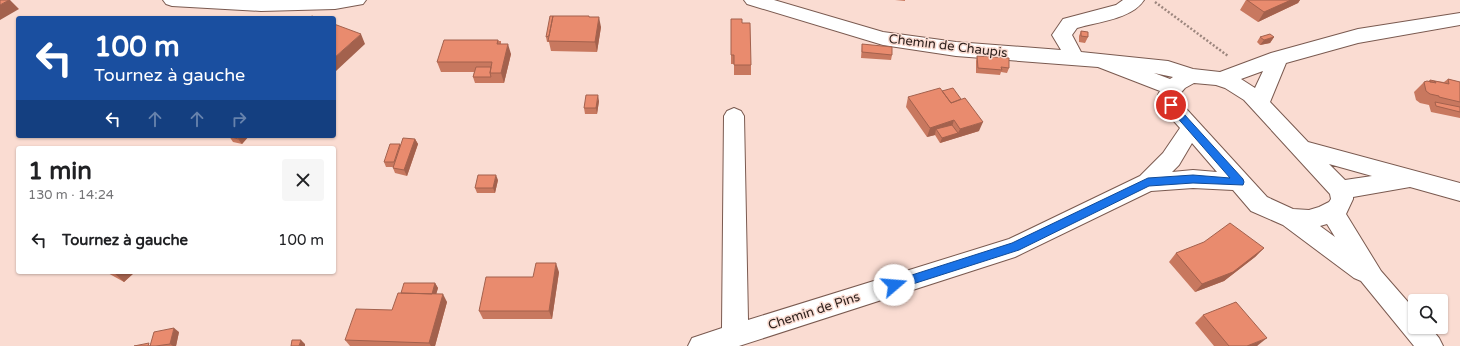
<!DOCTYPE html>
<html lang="fr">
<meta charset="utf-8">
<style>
body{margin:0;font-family:"Varela Round",sans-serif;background:#f6f6f6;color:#202124;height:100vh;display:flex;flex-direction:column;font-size:15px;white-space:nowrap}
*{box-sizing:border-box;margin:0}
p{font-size:13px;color:#757577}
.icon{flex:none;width:22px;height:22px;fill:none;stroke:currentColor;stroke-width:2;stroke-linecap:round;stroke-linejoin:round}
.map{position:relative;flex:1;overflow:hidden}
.side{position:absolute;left:16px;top:146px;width:320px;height:128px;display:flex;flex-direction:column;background:#fff;border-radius:4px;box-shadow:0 1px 3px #0004}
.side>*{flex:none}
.hud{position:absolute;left:16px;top:16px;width:320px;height:122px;border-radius:4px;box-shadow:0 1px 3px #0004;background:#1a4fa0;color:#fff;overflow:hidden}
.buttons{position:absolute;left:1408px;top:294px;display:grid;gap:8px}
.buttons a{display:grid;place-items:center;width:40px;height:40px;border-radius:4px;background:#fff;box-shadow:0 1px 3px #0004;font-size:20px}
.pin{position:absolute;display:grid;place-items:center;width:34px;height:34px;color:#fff;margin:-17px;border:2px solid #fff;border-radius:50%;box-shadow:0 1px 4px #0007}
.me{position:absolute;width:44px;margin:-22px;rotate:72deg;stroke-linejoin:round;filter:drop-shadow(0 0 3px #0008)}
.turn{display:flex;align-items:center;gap:14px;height:84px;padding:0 12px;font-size:18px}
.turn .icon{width:52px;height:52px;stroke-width:2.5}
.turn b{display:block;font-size:28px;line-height:34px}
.lanes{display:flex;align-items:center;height:38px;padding:0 12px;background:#0003;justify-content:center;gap:20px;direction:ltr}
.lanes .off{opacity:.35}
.round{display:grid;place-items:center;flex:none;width:42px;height:42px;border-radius:4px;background:#f6f6f6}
.summary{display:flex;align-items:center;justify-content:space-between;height:68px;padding:0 12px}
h1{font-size:24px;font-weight:700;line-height:30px}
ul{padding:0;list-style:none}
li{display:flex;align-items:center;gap:12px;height:52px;padding:0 12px}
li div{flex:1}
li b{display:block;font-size:15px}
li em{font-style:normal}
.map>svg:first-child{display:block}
</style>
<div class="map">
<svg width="1460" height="346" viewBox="0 0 1460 346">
<rect width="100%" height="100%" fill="#fadcd2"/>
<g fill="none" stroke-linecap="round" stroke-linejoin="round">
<g stroke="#7a5a50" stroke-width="2">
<path id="minor" d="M163,0H366L363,4L335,9L261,11L172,6L166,4Z
M744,0H774L883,32L956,42L1061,50L1052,35L1063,19L1116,5L1123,0H1144C1132,19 1097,22 1077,28L1072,35L1081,52L1168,61L1193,69L1220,72L1271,53L1358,29L1460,13V25L1358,43L1286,63L1270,102L1308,142L1460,183V201L1410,187L1353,197V199L1346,214L1381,271L1415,310V327H1430L1439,338L1443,346H1414L1361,281L1354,278L1283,225L1251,211L1233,190L1193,188L1151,191L1015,257L739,346H688L692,338L722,328L724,116L727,111L734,108L741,111L744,116L748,320L1009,239L1140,176L1163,153L1180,128L1164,110L1158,95L1160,91L1098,67L956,56L883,45L747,4ZM1263,71L1255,88L1241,79ZM1154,73L1173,77L1170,79ZM1194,83L1216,85L1225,88L1244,100L1330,194L1331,199L1329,202L1319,207L1309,210L1293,209L1267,197L1180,102L1178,96L1185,88ZM1192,143L1217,172L1193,170L1172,172L1179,165ZM1329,164L1372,176L1345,180ZM1327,224L1335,237L1320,226Z"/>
</g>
<path stroke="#9c867e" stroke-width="2.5" stroke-dasharray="2 2" stroke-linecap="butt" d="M1155,2L1228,56"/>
<use href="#minor" fill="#fff" fill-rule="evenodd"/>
</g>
<path fill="#c8785f" d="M895,0H905V1Z
M1246,0H1300L1298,3L1258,22L1240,10Z
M590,17L601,27L597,52L551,51L549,42H547L546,37Z
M731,19L742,23L751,65V75H734V64H731Z
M1081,31L1088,37L1085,43L1079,42V36Z
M1260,37H1274L1270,43L1260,45L1257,42Z
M498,40L499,41H501V44L511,54L504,83H475L473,77L474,72H441L437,62Z
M862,44L892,55L891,60L861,58Z
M977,56L1009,68L1007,73L1001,72L1000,75L976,73V61Z
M1448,79L1460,82V118L1431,112L1429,105L1420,103L1416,100L1414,92L1424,82L1429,81L1430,80L1435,81L1444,82Z
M908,97L979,131L940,143L935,135L927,137L906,107Z
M599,101L597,114H585L584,108Z
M229,136H249L242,144L233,142Z
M415,139L418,144L407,176L395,173L393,168V167H386L384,162L400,144V145Z
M498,180L495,193H477L475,188Z
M1264,248L1255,257L1224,281L1195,292L1169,262L1176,253Z
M106,272H135L124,282Z
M559,272L552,319H483L479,311L533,277Z
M435,283L438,288L436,294L447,302L435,346H350L345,340L392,310L401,293Z
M1203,315L1258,346H1214L1195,323Z
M179,332L176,346H134L151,345Z"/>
<path fill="#a3614d" d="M9,0H10L19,9L0,20V5Z
M1291,0H1300L1298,3L1258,22L1264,12Z
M599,17L601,27L597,52L595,42Z
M361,34L365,44L336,71L334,66V58Z
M1274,37L1270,43L1260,45L1264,40Z
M508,44L511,54L504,83L501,73Z
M598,95L599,101L597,114L596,108Z
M954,120L951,130L936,129L935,135L927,137L930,128Z
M983,122L979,131L940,143L942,138L958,133L960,129Z
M240,136H249L242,144L238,139Z
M415,139L418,144L407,176L404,170Z
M496,175L498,180L495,193L493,188Z
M1264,248L1255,257L1224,281L1195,292L1202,284Z
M556,263L559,272L552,319L549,311Z
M113,272H135L124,282Z
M435,283L438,288L434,302L431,297Z
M443,294L447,302L435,346H431L429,343Z
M174,328L179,332L176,346H173L170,344Z
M1267,338L1257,346H1247Z
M301,340L305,344V346H299Z"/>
<path fill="#e98b6e" stroke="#a3614d" d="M0,0H9L0,5Z
M1247,0H1291L1264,12Z
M312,16L317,18H309Z
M550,16H553L549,36L546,37Z
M553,16H589V17H599L595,42L548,41Z
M731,19H742V23H750L751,65H734V55H731Z
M334,24L361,34L334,58Z
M1081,31L1088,32V37L1081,36Z
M1270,34L1274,37L1264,40L1260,37Z
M444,40H498L497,44H508L501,73H490L492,62H437Z
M862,44L892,47V55L862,52Z
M977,56L1009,58V68L1001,67L1002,70L978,68Z
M476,67H491L490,73L491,77H473Z
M1448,79L1460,82V102L1439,97V96L1430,94L1426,91L1424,82L1427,81L1436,83L1435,81L1449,84Z
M1430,80L1435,81L1434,82H1430Z
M940,88L951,103L965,98L983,122L960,129L954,120L930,128L908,97Z
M953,88L961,99L951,103L942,91Z
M586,95H598L596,108H584Z
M1435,102L1460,107V112L1436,106Z
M952,125L958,133L942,138L936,129Z
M229,136H240L238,139Z
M403,138L415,139L404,170L393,168Z
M390,144H400L394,162H384Z
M478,175H496L493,188H475Z
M1230,223L1264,248L1233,272L1202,284L1176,253L1204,242Z
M536,263H556L549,311H479L486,277H533Z
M404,283H435L432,294L401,293Z
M398,293L443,294L429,343L345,340L356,309L392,310Z
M1236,302L1267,338L1247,346H1229L1203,315Z
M174,328L170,344L156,346H150L154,332Z
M292,340H301L299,346H291Z
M149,343L148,346H134Z"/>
<path fill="#1a73e8" stroke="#114b97" d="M1171,102L1174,103L1243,179L1244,182L1243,185L1193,183L1149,186L1019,250L894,290L890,288L889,285L890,282L1012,243L1148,178L1193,175L1230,178L1168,107L1166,105Z"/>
<g text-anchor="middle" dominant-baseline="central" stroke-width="3" stroke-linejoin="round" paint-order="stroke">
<g font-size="13" fill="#30231f" stroke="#fadcd2">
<text transform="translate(948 46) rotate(7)">Chemin de Chaupis</text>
<text transform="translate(814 311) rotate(-18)">Chemin de Pins</text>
</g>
</g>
</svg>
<div class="buttons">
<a><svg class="icon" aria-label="search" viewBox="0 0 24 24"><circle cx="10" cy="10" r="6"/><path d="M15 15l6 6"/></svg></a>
</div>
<div class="pin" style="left:1171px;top:105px;background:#d93025"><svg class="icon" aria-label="arrive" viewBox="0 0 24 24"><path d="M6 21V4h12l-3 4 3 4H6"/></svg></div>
<svg class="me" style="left:894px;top:285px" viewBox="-20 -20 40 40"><circle r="19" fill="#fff"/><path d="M0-13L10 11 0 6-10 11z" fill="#1a73e8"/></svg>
<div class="hud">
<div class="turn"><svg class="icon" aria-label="left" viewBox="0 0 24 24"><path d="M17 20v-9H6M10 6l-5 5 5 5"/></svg><div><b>100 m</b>Tournez à gauche</div></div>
<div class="lanes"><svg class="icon" aria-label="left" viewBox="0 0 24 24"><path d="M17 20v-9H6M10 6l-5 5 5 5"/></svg><svg class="icon off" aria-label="ahead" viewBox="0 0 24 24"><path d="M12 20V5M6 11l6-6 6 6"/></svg><svg class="icon off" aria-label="ahead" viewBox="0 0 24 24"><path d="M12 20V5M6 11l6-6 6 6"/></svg><svg class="icon off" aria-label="right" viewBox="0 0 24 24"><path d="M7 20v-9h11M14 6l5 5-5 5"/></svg></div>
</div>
<section class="side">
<div class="summary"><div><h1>1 min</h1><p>130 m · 14:24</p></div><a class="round"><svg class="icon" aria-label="close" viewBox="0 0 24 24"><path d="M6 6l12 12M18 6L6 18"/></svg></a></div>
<ul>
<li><svg class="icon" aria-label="left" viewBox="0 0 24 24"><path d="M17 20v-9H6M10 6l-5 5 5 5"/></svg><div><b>Tournez à gauche</b></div><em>100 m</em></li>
</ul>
</section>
</div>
